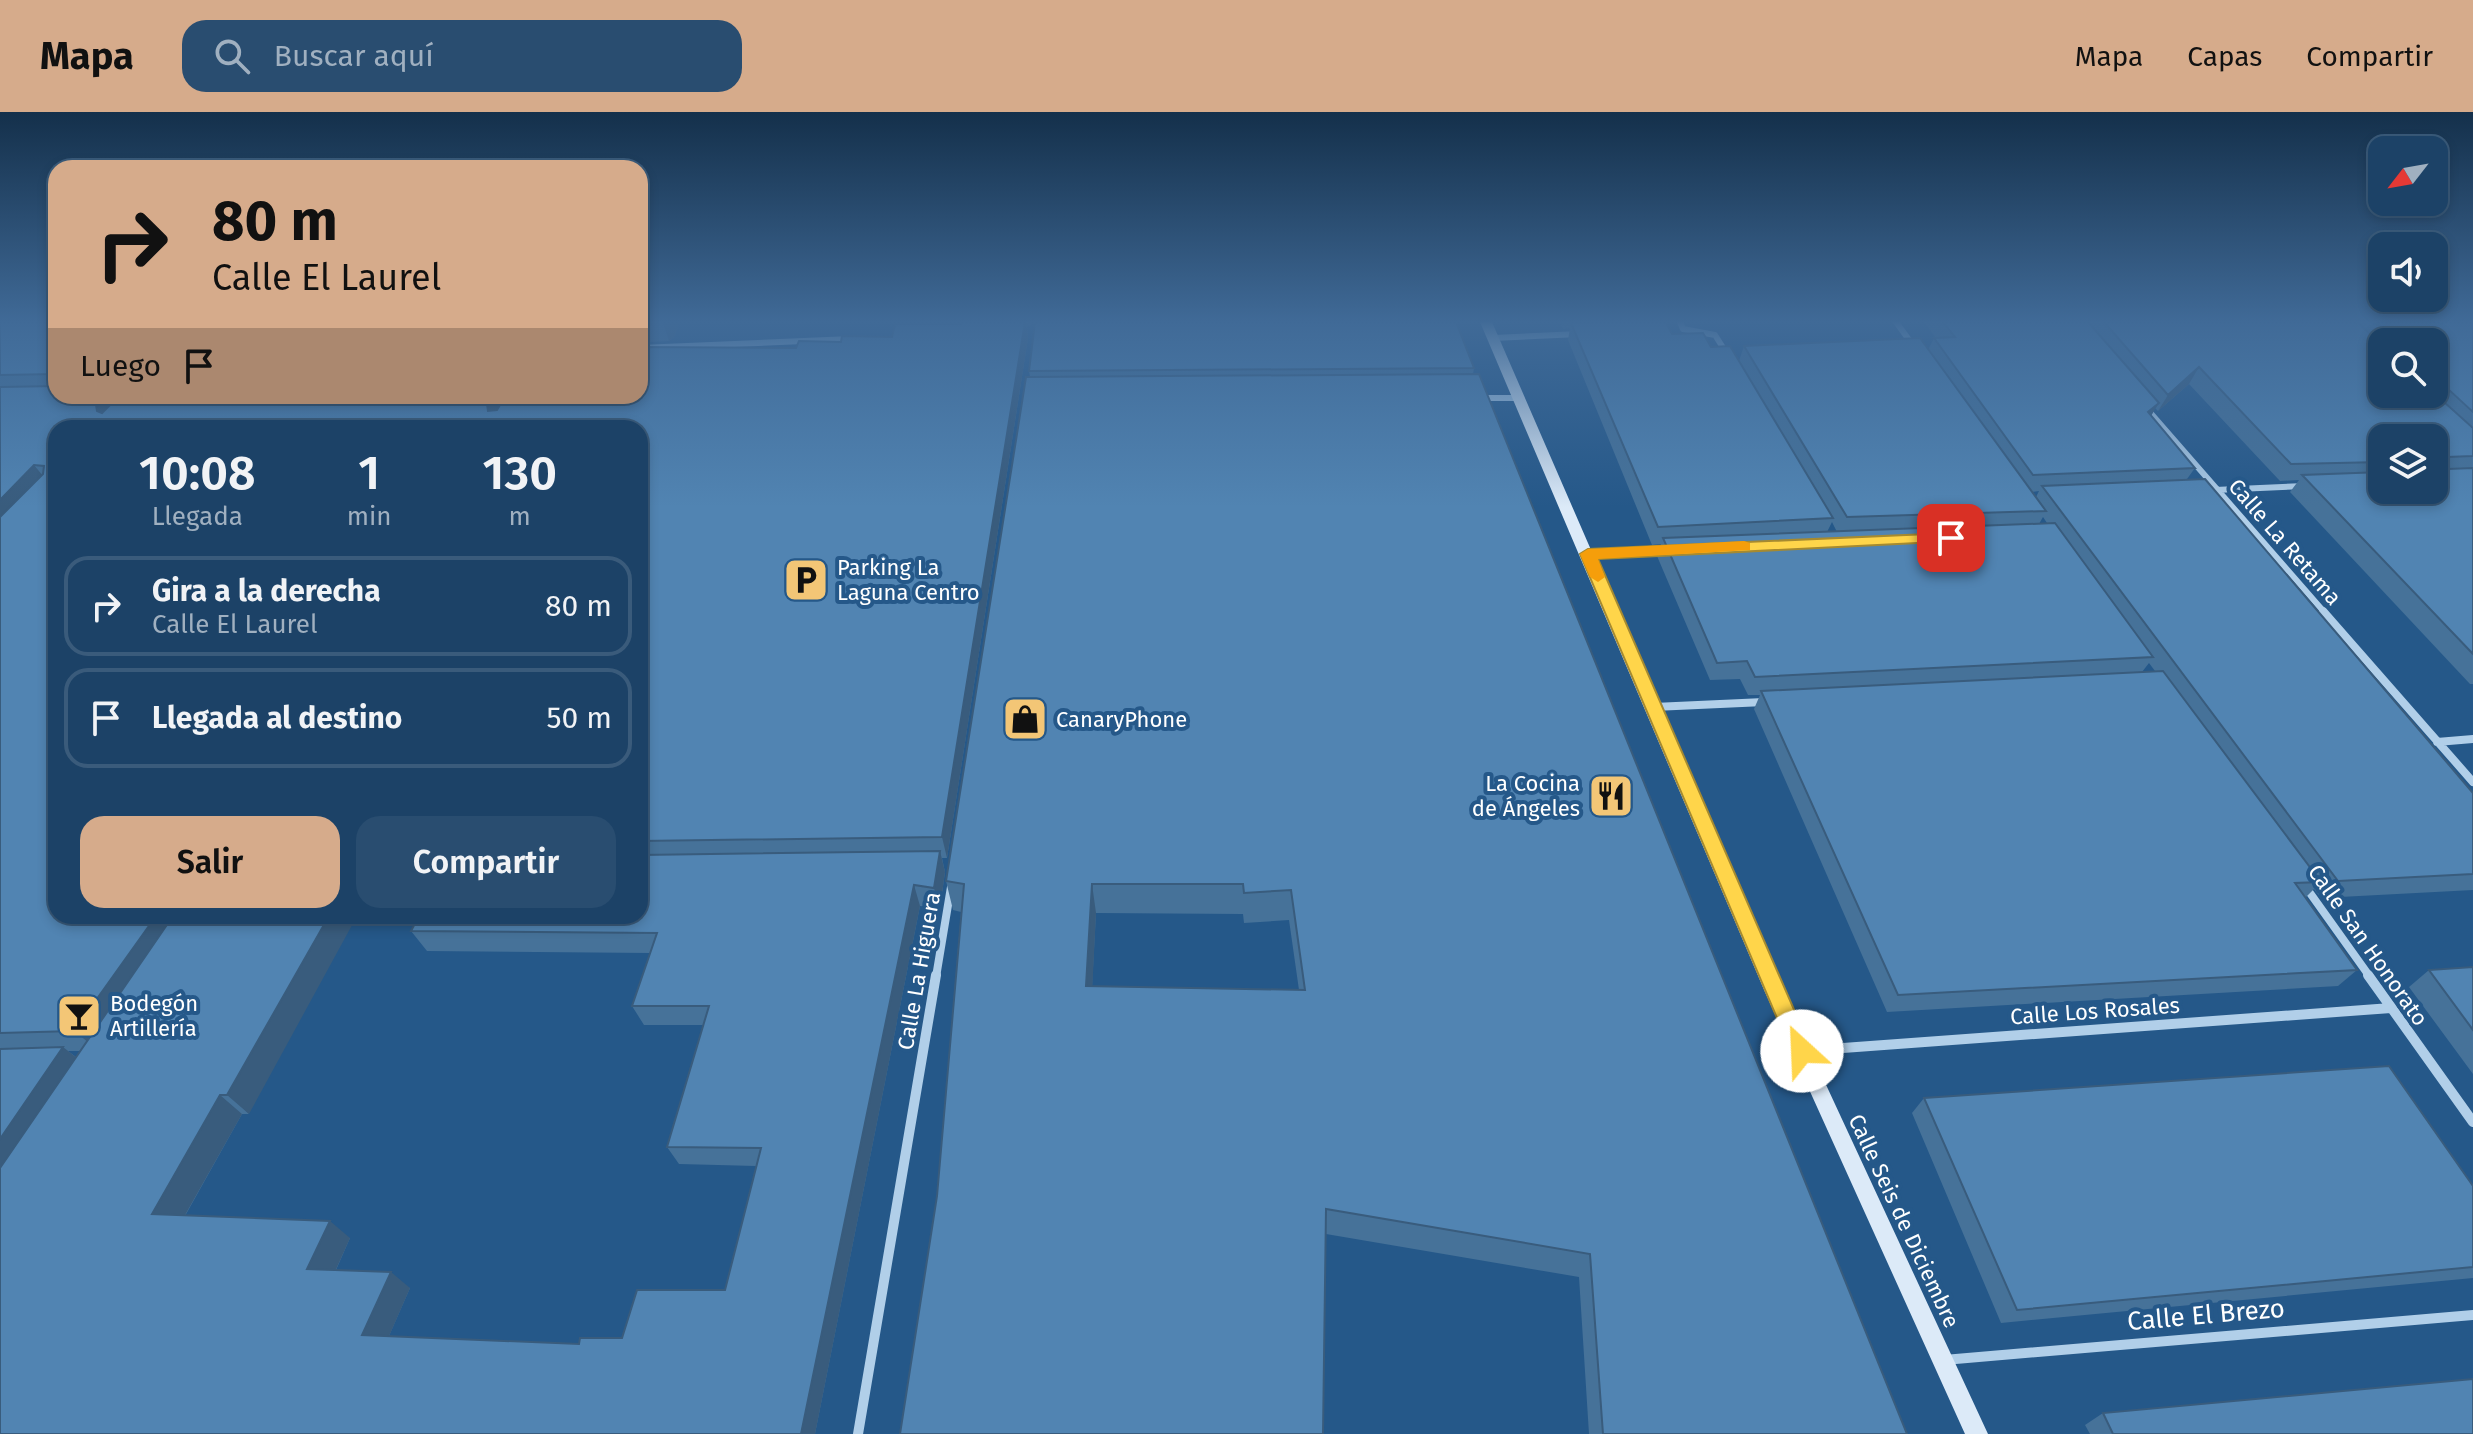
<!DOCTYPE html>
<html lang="es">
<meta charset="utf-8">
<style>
body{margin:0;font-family:"Fira Sans",sans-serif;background:#294d70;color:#f1f3f6;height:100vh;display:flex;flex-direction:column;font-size:30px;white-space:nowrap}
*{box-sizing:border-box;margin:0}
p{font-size:26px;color:#a0b0c0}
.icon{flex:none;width:44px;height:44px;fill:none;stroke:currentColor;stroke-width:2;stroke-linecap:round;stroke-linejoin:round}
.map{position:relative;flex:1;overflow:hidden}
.sheet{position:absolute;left:48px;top:308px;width:600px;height:504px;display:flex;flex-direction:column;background:#1c4267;border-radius:24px;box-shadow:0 4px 12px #0003,0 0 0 2px #3a5b7b}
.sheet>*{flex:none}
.hud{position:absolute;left:48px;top:48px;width:600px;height:244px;border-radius:24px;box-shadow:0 4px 12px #0003,0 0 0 2px #3a5b7b;background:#d6ab8b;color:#111;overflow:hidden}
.needle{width:52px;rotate:239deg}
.fabs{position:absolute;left:2368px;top:24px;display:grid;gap:16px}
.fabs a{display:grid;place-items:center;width:80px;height:80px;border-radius:16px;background:#1c4267;box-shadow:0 4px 12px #0003,0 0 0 2px #3a5b7b;font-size:40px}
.pin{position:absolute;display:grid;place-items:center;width:68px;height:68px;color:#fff;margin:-34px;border-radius:16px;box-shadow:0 4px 12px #0006}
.me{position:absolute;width:88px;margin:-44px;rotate:335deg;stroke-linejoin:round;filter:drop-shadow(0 0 6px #0008)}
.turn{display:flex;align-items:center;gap:28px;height:168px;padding:0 32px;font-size:36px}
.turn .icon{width:104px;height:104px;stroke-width:2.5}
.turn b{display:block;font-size:56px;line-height:68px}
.then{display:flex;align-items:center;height:76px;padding:0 32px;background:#0003;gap:16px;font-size:30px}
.eta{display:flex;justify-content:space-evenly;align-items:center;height:136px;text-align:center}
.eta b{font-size:48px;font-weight:600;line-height:56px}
.cta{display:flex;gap:16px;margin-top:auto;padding:16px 32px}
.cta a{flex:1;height:92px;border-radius:24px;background:#d6ab8b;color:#111;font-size:32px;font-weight:600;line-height:92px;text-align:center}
.cta a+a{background:#294d70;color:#f1f3f6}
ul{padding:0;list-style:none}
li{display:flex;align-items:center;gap:24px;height:100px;margin:0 16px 12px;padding:0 16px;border:4px solid #3a5b7b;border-radius:24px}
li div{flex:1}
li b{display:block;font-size:30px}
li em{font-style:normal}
header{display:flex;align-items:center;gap:48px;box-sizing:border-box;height:112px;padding:0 40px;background:#d6ab8b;color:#111}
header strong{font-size:38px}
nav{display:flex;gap:44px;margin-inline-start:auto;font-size:28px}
.search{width:560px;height:72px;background:#294d70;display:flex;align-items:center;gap:20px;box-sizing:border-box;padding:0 28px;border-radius:24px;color:#a0b0c0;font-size:30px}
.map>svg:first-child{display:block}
</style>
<header>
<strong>Mapa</strong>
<div class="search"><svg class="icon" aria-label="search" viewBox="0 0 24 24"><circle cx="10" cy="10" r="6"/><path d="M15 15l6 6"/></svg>Buscar aquí</div>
<nav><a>Mapa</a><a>Capas</a><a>Compartir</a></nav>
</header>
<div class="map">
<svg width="2473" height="1322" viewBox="0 0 2473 1322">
<rect width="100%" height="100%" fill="#255889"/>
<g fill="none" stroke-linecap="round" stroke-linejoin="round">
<path stroke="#b1cfe9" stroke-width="6" d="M1680,210L1683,217L1715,223L1727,242
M1896,210L1912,232
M1493,226L1579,222
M640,236L851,227
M1482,286H1520
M2147,297L2325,501
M2215,378L2305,374
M1588,442L1667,438"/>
<path stroke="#b1cfe9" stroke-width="8" d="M2323,499L2473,670
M1654,595L1764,590
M2437,630L2473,627
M2305,774L2370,865
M936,865L951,775"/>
<path stroke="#b1cfe9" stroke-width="10" d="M2368,863L2473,1010
M1802,939L2391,896
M1944,1248L2473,1203
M858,1322L936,863"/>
<path fill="#dceaf8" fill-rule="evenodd" d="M1480,210H1492L1783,880L1988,1322H1965L1765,880Z"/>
</g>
<path fill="#467299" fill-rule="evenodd" d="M0,210H56V284H640V210H680L674,225L669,229L649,230L650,235L796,236L841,230L892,225L961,212V210H1032L1030,214H1027L1028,226L947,746H942L945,760L940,796L920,794L815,1322H0ZM56,316H640V804L411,819L427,839L650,841L632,894L644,913H703L667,1035L679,1052L756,1054L725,1178L622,1226L579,1232L389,1224L410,1176L336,1158L350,1126L185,1104L242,1002H249L56,804ZM68,939H81L76,945Z
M1560,210H1666L1672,222L1711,235L1739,249L1744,234L1928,238L1934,226H1936L1924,210H2473V572H2470L2290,380L2299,368L2280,369L2189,272L2158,299L2155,296L2151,304L2195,356L2187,367L2473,681V778L2321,786L2314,777L2305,786L2357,858L2338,874L1887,900L1754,597L1760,583H1748L1740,567L1710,568L1657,444L1661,432L1652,433L1568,228L1570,216L1563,217ZM2382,230H2434V282H2382ZM2382,326L2434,378H2382ZM2039,379L2036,385L2032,380ZM2043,405L2047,411L2039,412ZM1832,410L1837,420H1827ZM2149,551L2155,559L2142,560Z
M1474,256L1473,262L1907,1322H1589L1579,1165L1326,1122L937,1084L961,800L953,798L946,769L1030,265L1029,259ZM1096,801L1243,802L1244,811L1289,808L1299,878L1092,875Z
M2473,855V962L2409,875L2429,858Z
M1924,986L2473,1074V1166L2001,1211L1912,1001Z
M2103,1301L2473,1322H2090L2085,1313Z"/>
<path fill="#395c7d" d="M663,210H680L674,225L669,229Z
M1025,210H1026L1028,226L947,746L942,725Z
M645,221L653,241L640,251V224Z
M2199,255L2189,272L2158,299L2168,283Z
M104,284H123L111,314L97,299L96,293Z
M491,284H514L497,313L488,299L487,292Z
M2159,291L2149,307L2148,300Z
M34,353L52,375L0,428V388Z
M940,739L945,760L940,796L934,776Z
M1092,772L1096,801L1091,903L1086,874Z
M914,773L920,794L815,1322H801Z
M156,804H191L98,938L74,919Z
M329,804H357L249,1002L227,983Z
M63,935L87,954L0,1086V1027Z
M220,983L242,1002L176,1119L152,1102Z
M330,1109L350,1126L329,1173L307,1157Z
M391,1160L410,1176L383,1238L362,1223Z"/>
<path fill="#5184b2" stroke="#395c7d" stroke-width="2" fill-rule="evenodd" d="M0,210H56V262L0,263Z
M961,210H1025L942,725L640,729V316H56V804H156L74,919L0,921V405L43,362L44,354L34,353L0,388V275L56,274V284H104L96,293L97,299L102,301L119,284H491L487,292L488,299L497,298L505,284H640V235L796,236L799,229L841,230L842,224L892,225L895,212H961Z
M1035,210H1456L1474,256L1029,259Z
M1592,210H1666L1672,222L1703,221L1711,235L1730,234L1833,406L1658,415L1571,211Z
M1943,210H2088L2159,291L2148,300L2195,356L2033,363L1934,226L1955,225Z
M2104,210H2357L2382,233V282H2434V281L2473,316V344L2447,345L2442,352L2448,357L2473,356V542L2302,363L2382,360V378H2434V326H2382V350L2291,352L2199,255L2168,283Z
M2375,210H2473V300L2434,264V230H2396Z
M1920,226L2046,399L1847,405L1744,234Z
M1479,262L1907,1322H1603L1590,1142L1326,1097L1323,1322H900L937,1084L964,772L946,769L1026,265ZM1092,772H1243L1244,781L1291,778L1305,878L1086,874Z
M2205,367L2473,681V762L2338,769L2042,374Z
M2055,411L2153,545L1755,565L1747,549L1717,551L1663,426Z
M2163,559L2321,770L2295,771L2357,858L1898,883L1761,579Z
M940,739L934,776L914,773L801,1322H0V1056L173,804H329L227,983H220L152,1102L330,1109L307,1157L391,1160L362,1223L579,1232L580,1226H622L637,1178H725L761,1036L667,1035L709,894H632L657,821L411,819L419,804H640V743Z
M2473,855V918L2429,858Z
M63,935L0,1027V937Z
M2389,954L2473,1074V1155L2017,1198L1924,986Z
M2473,1267V1322H2113L2103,1301Z"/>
<linearGradient id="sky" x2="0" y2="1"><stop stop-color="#14304b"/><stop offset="0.53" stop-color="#406a97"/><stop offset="1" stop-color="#406a97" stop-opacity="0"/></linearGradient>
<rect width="2473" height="395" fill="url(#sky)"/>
<path fill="#ffd54a" stroke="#a68a30" stroke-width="2" d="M1951,421L1959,426L1957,429L1598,447L1812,939L1809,946L1802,949L1794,946L1791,939L1580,442L1588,437Z"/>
<path fill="#f59e0b" d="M1744,429L1750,431V438L1598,447L1605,465L1598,470L1590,465L1580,442L1588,437Z"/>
<defs>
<g id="parking-square" transform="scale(2.3)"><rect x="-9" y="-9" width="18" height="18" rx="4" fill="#f3c676" stroke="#255889"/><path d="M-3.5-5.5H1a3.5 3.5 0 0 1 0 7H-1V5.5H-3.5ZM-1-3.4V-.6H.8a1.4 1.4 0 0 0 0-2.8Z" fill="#111"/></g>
<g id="shop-square" transform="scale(2.3)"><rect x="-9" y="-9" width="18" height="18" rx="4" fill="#f3c676" stroke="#255889"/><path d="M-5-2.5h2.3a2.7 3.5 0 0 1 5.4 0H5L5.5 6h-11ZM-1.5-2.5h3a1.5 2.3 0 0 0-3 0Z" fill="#111"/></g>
<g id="restaurant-square" transform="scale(2.3)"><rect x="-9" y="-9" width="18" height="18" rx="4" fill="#f3c676" stroke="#255889"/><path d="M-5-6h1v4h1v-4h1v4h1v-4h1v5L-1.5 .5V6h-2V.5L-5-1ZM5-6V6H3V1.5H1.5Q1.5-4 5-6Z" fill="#111"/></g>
<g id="bar-square" transform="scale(2.3)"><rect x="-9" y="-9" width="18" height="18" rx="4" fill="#f3c676" stroke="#255889"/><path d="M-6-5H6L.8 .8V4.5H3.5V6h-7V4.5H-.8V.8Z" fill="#111"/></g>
</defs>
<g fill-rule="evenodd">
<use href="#parking-square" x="806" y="468"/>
<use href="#shop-square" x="1025" y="607"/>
<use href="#restaurant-square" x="1611" y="684"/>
<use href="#bar-square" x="79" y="904"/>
</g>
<g text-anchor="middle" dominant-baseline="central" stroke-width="8" stroke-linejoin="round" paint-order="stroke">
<g font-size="22" fill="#fff" stroke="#255889">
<text transform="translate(2285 430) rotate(49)">Calle La Retama</text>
<text transform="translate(2368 833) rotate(55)">Calle San Honorato</text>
<text transform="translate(919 859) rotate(-80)">Calle La Higuera</text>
<text transform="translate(2095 899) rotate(-4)">Calle Los Rosales</text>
<text transform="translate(1904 1109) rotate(65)">Calle Seis de Diciembre</text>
</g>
<g font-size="22" fill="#fff" stroke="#255889" text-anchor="start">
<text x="837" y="455">Parking La<tspan x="837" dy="25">Laguna Centro</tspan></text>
<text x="1056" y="607">CanaryPhone</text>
<text x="1580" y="671" text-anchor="end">La Cocina<tspan x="1580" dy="25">de Ángeles</tspan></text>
<text x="110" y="891">Bodegón<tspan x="110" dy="25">Artillería</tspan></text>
</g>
<g font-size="26" fill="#fff" stroke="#255889">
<text transform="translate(2206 1203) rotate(-5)">Calle El Brezo</text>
</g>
</g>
</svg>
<div class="fabs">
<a><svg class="needle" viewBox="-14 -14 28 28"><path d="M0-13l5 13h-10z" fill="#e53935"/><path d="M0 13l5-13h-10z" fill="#a0b0c0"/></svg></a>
<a><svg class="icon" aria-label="sound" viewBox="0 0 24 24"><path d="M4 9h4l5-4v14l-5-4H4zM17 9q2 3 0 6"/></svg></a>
<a><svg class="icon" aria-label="search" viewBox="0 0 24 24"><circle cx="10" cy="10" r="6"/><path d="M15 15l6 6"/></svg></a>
<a><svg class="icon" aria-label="layers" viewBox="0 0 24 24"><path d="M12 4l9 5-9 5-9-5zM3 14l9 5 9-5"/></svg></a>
</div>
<div class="pin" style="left:1951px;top:426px;background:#d93025"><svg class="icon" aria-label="arrive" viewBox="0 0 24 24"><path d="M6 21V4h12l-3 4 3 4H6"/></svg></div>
<svg class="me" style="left:1802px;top:939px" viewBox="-20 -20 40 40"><circle r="19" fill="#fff"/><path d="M0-13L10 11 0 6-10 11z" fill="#ffd54a"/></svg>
<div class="hud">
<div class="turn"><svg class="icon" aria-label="right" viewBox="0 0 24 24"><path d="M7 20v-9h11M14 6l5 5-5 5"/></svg><div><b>80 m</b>Calle El Laurel</div></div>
<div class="then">Luego<svg class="icon" aria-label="arrive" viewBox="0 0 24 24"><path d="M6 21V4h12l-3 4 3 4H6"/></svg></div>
</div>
<section class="sheet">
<div class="eta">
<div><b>10:08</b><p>Llegada</p></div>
<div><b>1</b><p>min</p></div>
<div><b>130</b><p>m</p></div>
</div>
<ul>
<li><svg class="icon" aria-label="right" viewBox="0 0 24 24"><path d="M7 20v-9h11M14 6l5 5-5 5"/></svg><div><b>Gira a la derecha</b><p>Calle El Laurel</p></div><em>80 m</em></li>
<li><svg class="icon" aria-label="arrive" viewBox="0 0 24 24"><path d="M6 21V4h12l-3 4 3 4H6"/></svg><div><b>Llegada al destino</b></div><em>50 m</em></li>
</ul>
<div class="cta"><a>Salir</a><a>Compartir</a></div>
</section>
</div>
